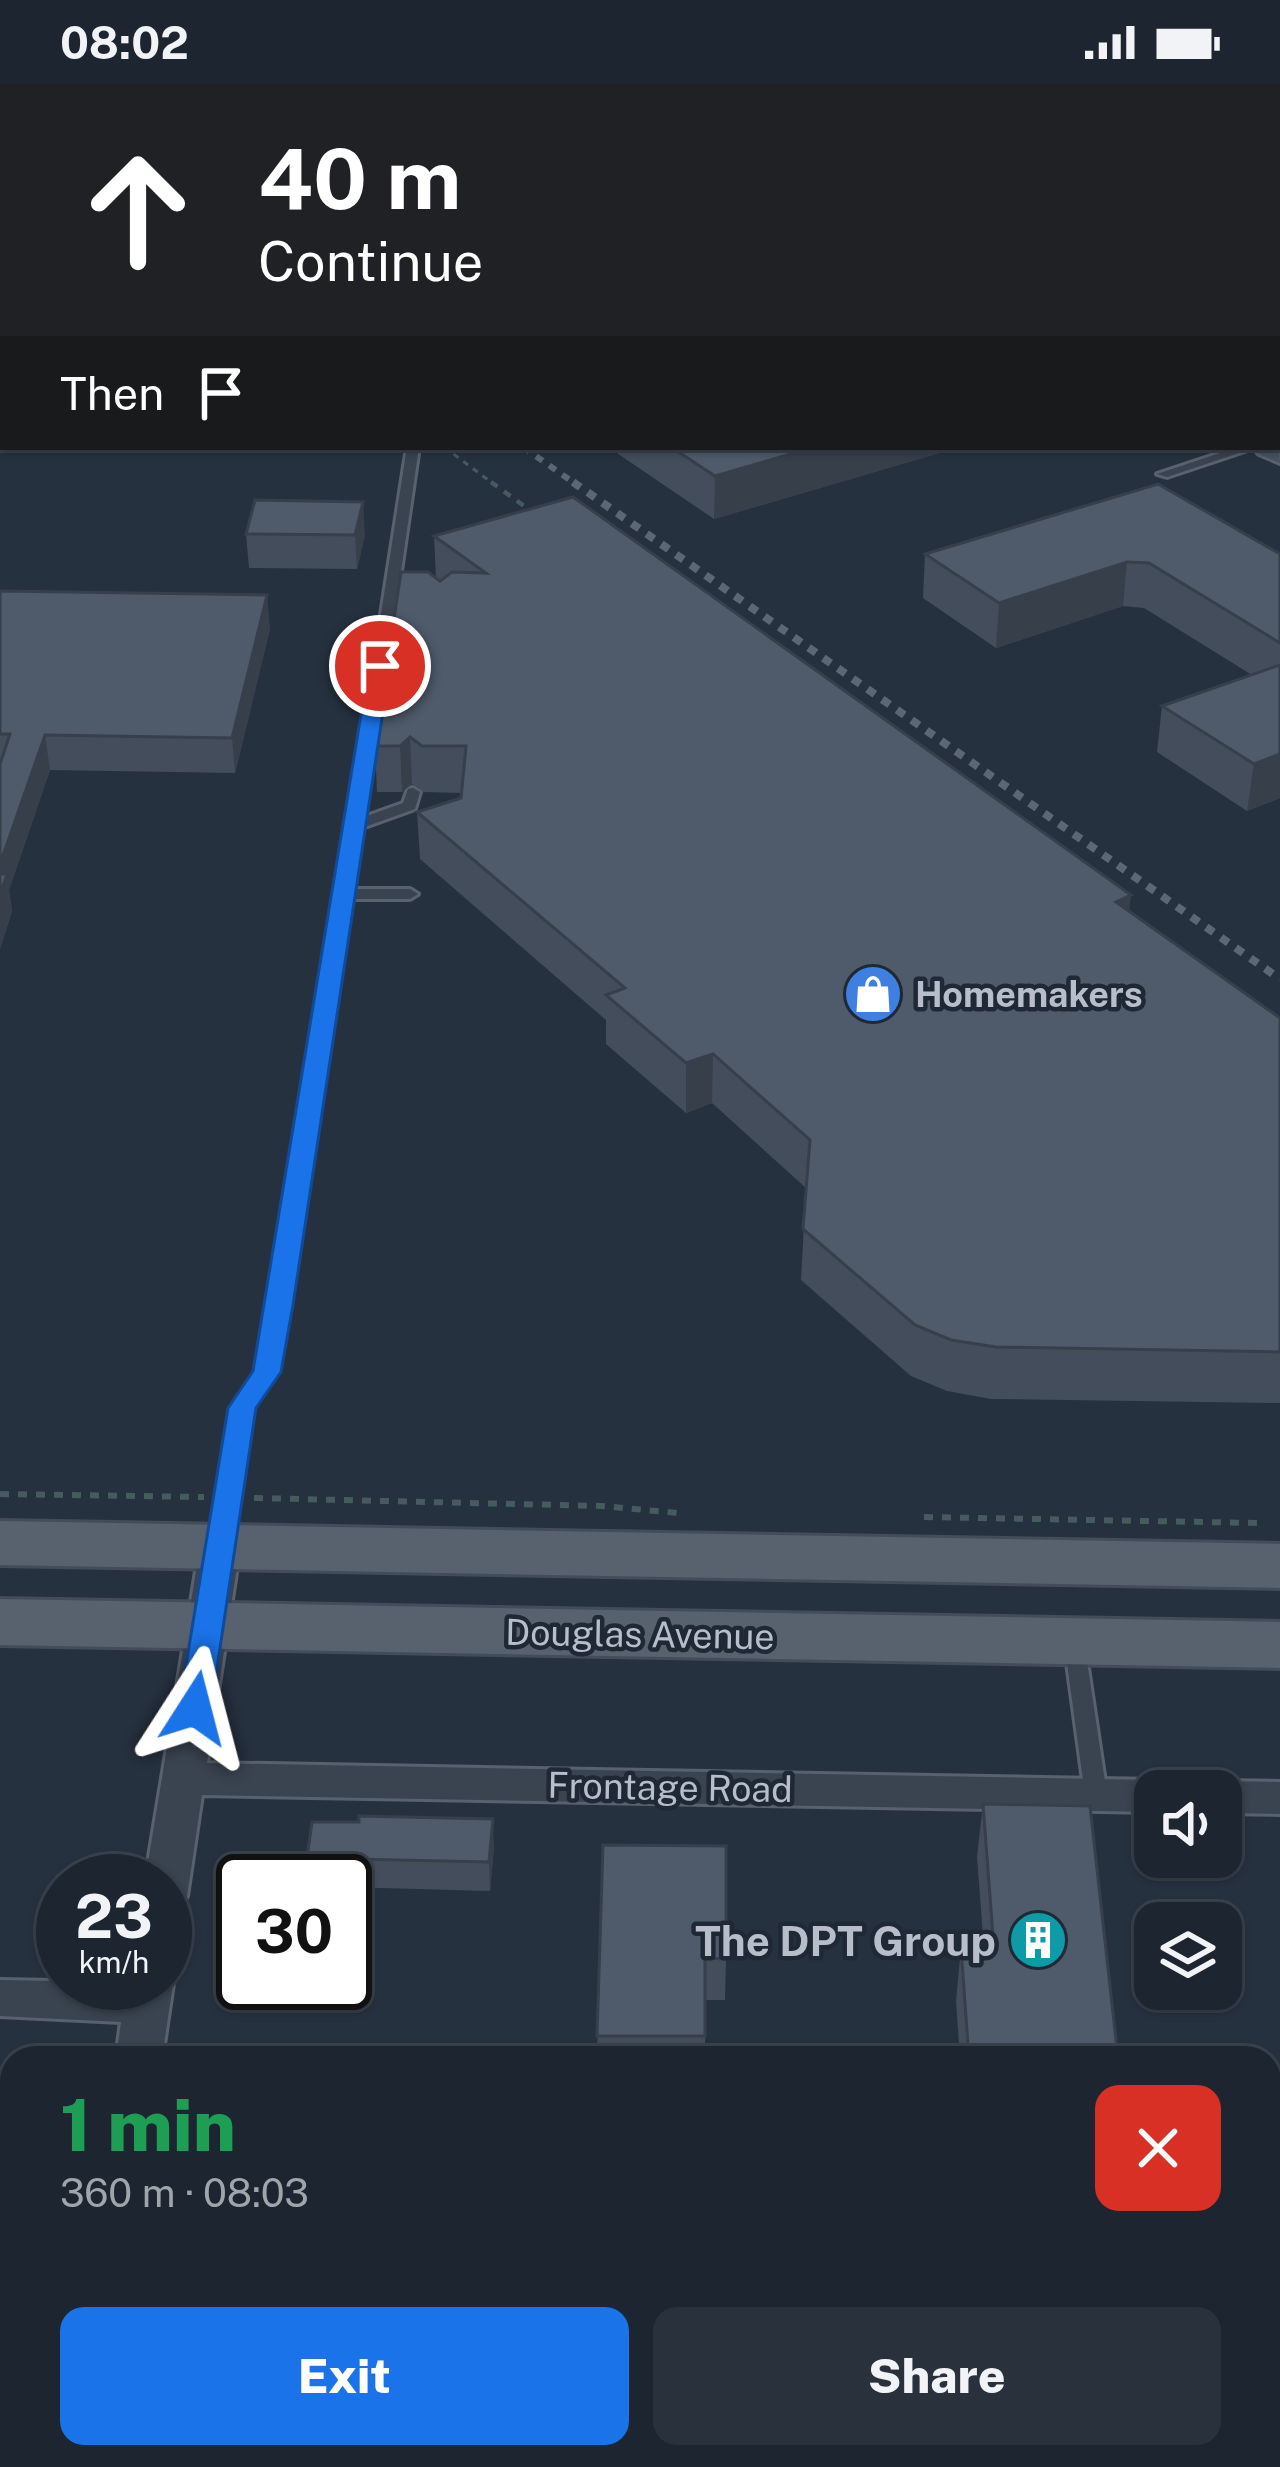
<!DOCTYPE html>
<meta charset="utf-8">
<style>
body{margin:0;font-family:"Public Sans",sans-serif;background:#29313c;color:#f1f3f6;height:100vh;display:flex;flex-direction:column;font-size:45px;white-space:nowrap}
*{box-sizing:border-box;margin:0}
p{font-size:39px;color:#a0a5ab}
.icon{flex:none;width:66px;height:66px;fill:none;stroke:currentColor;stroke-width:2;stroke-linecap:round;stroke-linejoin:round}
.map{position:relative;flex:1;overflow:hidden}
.drawer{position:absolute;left:0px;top:1962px;width:1281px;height:423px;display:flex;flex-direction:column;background:#1c2530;border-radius:36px 36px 0 0;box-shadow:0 3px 9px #0004,0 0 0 3px #3a424c}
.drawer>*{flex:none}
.banner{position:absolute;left:0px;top:0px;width:1281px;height:366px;box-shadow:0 3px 9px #0004,0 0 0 3px #3a424c;background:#202124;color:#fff;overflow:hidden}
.buttons{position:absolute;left:1134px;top:1686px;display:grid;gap:24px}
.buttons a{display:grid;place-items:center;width:108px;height:108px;border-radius:24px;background:#1c2530;box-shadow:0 3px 9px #0004,0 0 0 3px #3a424c;font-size:60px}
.speed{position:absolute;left:36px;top:1770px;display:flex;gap:24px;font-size:60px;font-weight:700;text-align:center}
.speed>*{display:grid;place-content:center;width:156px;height:156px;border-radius:50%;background:#1c2530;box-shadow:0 3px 9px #0004,0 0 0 3px #3a424c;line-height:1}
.speed small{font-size:30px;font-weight:400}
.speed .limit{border:6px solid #111;border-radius:18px;background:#fff;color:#111}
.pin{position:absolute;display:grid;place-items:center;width:102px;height:102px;color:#fff;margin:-51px;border:6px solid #fff;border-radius:50%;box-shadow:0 3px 12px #0007}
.me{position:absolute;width:132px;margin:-66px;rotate:9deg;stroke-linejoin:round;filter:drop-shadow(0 0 9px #0008)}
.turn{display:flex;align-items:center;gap:42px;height:252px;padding:0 60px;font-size:54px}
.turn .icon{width:156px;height:156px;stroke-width:2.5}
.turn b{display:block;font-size:84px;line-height:102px}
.then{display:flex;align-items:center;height:114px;padding:0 60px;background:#0003;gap:24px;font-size:45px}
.round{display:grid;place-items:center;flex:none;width:126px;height:126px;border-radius:24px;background:#29313c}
.headline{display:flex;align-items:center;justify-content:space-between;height:204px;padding:0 60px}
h1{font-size:72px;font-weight:800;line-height:90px;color:#1e9e55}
.action{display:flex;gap:24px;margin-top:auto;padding:24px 60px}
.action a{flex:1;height:138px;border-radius:24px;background:#1a73e8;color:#fff;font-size:48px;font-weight:800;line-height:138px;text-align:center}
.action a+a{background:#29313c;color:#f1f3f6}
.status{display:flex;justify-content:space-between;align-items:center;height:84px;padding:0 60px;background:#1c2530;direction:ltr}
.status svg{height:33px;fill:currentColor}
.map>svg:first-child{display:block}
</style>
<div class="status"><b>08:02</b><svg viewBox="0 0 49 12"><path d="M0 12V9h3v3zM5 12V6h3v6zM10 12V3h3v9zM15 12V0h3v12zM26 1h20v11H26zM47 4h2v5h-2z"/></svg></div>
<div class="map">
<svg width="1280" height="2383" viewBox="0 0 1280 2383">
<rect width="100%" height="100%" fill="#263140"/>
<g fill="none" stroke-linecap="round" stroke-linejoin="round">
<g stroke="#58616d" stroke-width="6">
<path id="lane" d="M802,0H815L811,3H798Z
M0,254H3V260H0Z
M1278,281L1280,282V290L1278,289Z
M407,363H419L391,556L384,560L377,556Z
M1238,363H1257L1167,393L1157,390Z
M380,578L387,582L364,733L403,719L408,705L413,704L420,708L415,725L362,744L353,805H410L418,810L410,815H351L276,1288L251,1325L230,1463L227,1468H213L210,1463L233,1324L258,1287L373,582Z
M1074,1550L1081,1552L1084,1557L1107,1711L1104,1717L1096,1719L1088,1717L1085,1711L1064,1557L1067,1552Z"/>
</g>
<g stroke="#58616d" stroke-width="6">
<path id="street" d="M220,1449L234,1453L240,1463L207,1679L1155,1696L1170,1701L1174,1707H1155V1728L202,1711L187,1812L181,1824L165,1829V1797H145L200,1463L206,1453Z
M1221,1697L1280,1698V1730L1221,1729V1707H1203Z
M166,1887L173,1900L162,1974H116L121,1938L0,1932V1896L165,1899Z
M51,2373H103L101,2383H49Z"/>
</g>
<g stroke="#58616d" stroke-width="6">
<path id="secondary" d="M588,0H619L621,3H590Z
M633,0H664L666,3H635Z
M1278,354L1280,379L1259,370L1253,363H1278Z"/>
</g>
<g stroke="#444c59" stroke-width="6">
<path id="primary" d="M0,1437L1280,1460V1504L0,1481Z
M0,1515L1280,1538V1584L0,1561Z"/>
</g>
<path stroke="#465b5e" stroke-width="3" stroke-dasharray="6 6" stroke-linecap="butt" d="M1092,3L1098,0
M444,363L495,401"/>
<path stroke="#465b5e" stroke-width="4.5" stroke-dasharray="8 8" stroke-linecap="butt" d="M491,398L531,427"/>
<path stroke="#465b5e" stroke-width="6" stroke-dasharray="9 9" stroke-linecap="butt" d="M0,1410L204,1413
M254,1414L602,1422L678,1429
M924,1433L1258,1439"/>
<use href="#lane" fill="#3a4350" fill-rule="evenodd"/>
<use href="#street" fill="#3a4350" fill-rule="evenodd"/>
<use href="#secondary" fill="#485262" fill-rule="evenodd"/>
<use href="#primary" fill="#58626f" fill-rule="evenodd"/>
<path stroke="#5c6776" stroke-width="6" stroke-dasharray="8 8" stroke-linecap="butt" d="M6,0L10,3
M523,363L577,401"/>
<path stroke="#5c6776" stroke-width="8" stroke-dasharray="9 9" stroke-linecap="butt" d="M573,398L1280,895"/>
</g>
<path fill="#444d5c" d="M214,0H509V2L219,3Z
M834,0H989V3H834Z
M1280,58V266L1278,265V59Z
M608,363H960L714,435Z
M246,450L365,451L357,485L249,484Z
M434,452L1129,827L1280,934V1319L991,1315L947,1307L911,1292L801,1196L806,1104L712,1019L686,1029L606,960V936L420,775L417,728L461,714L462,709L424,708L412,700L402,708H377L375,662L436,494Z
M925,470H1280V714L1247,727L1157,668L1162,622L1252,591L1144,524L1123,522L996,564L923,514Z
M0,507L270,545L235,689L50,686L9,806L12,827L0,865Z
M983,1720L1118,1974H960L956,1917L961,1864H984L977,1773Z
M359,1738L494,1763L490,1807L345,1803V1797H309L307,1774Z
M603,1761L726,1875L725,1916H705V1974H597Z
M586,2373H725V2383L587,2380Z"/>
<path fill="#373f4b" d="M274,0H369V3H274Z
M386,0H509V2L386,3Z
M815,363H960L714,435L715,392Z
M363,418L365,451L357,485L355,451Z
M1127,478L1123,522L996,564L999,519Z
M267,511L270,545L235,689L232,654Z
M45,651L50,686L9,806L12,827L0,865V780Z
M410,653L412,700L402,708L400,662Z
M1280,670V714L1247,727L1254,680Z
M1131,811L1126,859L1116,818Z
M713,970L712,1019L686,1029V979Z
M493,1735L494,1763L490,1807L489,1778Z"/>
<path fill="#4f5a6b" stroke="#373f4b" stroke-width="3" d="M1278,94H1280V212L1278,209Z
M671,363H815L715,392Z
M1158,400L1280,470V559L1149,479L1127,478L999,519L925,470Z
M573,413L1131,811L1116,818L1280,934V1268L996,1263L951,1256L915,1241L803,1145L810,1056L713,970L686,979L606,911L625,904L417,728L461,714L466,662H422L410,653L400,662H375L401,488H428L440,497L452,488L486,489L434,452Z
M255,416L363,418L355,451L246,450Z
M0,507L267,511L232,654L45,651L0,780V680L10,650H0Z
M1280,581V670L1254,680L1162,622Z
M0,790H7L0,811Z
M983,1720L1090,1722L1118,1974H969L961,1864L994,1865Z
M359,1732L493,1735L489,1778L307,1774L312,1738H359Z
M603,1761L726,1762V1875L705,1874V1952H597Z"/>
<path fill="#1a73e8" stroke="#114b97" stroke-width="3" d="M380,576L390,582L293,1221L281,1288L256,1324L211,1624L207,1632H184L179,1624L228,1324L253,1287L369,582Z"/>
<defs>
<g id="shop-disc" transform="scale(3)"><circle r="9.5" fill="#3f7fe0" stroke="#1f2835"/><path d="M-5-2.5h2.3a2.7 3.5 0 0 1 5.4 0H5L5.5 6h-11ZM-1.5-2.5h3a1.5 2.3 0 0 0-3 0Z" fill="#fff"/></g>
<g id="building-disc" transform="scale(3)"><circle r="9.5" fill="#0f9aa8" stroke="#1f2835"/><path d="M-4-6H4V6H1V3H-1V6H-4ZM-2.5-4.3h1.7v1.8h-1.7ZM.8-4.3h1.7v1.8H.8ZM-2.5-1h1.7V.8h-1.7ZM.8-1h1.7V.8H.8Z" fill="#fff"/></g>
</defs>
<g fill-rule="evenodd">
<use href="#shop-disc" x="873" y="910"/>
<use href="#building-disc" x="1038" y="1856"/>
</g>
<g text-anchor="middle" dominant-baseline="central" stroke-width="9" stroke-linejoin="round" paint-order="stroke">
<g font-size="36" font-weight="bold" fill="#b7beca" stroke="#1f2835" text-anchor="start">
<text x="915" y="910">Homemakers</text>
</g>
<g font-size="36" fill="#b7beca" stroke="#1f2835">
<text transform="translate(640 1550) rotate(1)">Douglas Avenue</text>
<text transform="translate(670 1703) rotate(1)">Frontage Road</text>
</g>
<g font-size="42" font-weight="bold" fill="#b7beca" stroke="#1f2835" text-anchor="end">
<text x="996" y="1856">The DPT Group</text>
</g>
</g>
</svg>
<div class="buttons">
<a><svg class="icon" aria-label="sound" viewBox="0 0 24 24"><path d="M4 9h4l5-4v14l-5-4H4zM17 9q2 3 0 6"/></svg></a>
<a><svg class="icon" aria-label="layers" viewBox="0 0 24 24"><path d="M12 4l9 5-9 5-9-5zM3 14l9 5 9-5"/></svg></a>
</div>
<div class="speed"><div>23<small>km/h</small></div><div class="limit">30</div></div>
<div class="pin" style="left:380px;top:582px;background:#d93025"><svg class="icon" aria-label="arrive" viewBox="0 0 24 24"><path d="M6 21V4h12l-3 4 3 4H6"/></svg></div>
<svg class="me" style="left:195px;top:1624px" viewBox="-20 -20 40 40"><path d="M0-17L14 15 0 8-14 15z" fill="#1a73e8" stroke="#fff" stroke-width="4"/></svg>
<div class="banner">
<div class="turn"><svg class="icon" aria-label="ahead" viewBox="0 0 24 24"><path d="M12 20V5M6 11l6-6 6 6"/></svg><div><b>40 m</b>Continue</div></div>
<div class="then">Then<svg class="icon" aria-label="arrive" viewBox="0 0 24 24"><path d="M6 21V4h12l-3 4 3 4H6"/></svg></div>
</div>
<section class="drawer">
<div class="headline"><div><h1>1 min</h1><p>360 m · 08:03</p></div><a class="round" style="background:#d93025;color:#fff"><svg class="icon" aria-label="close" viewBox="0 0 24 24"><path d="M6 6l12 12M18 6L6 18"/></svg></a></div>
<div class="action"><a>Exit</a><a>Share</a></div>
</section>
</div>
